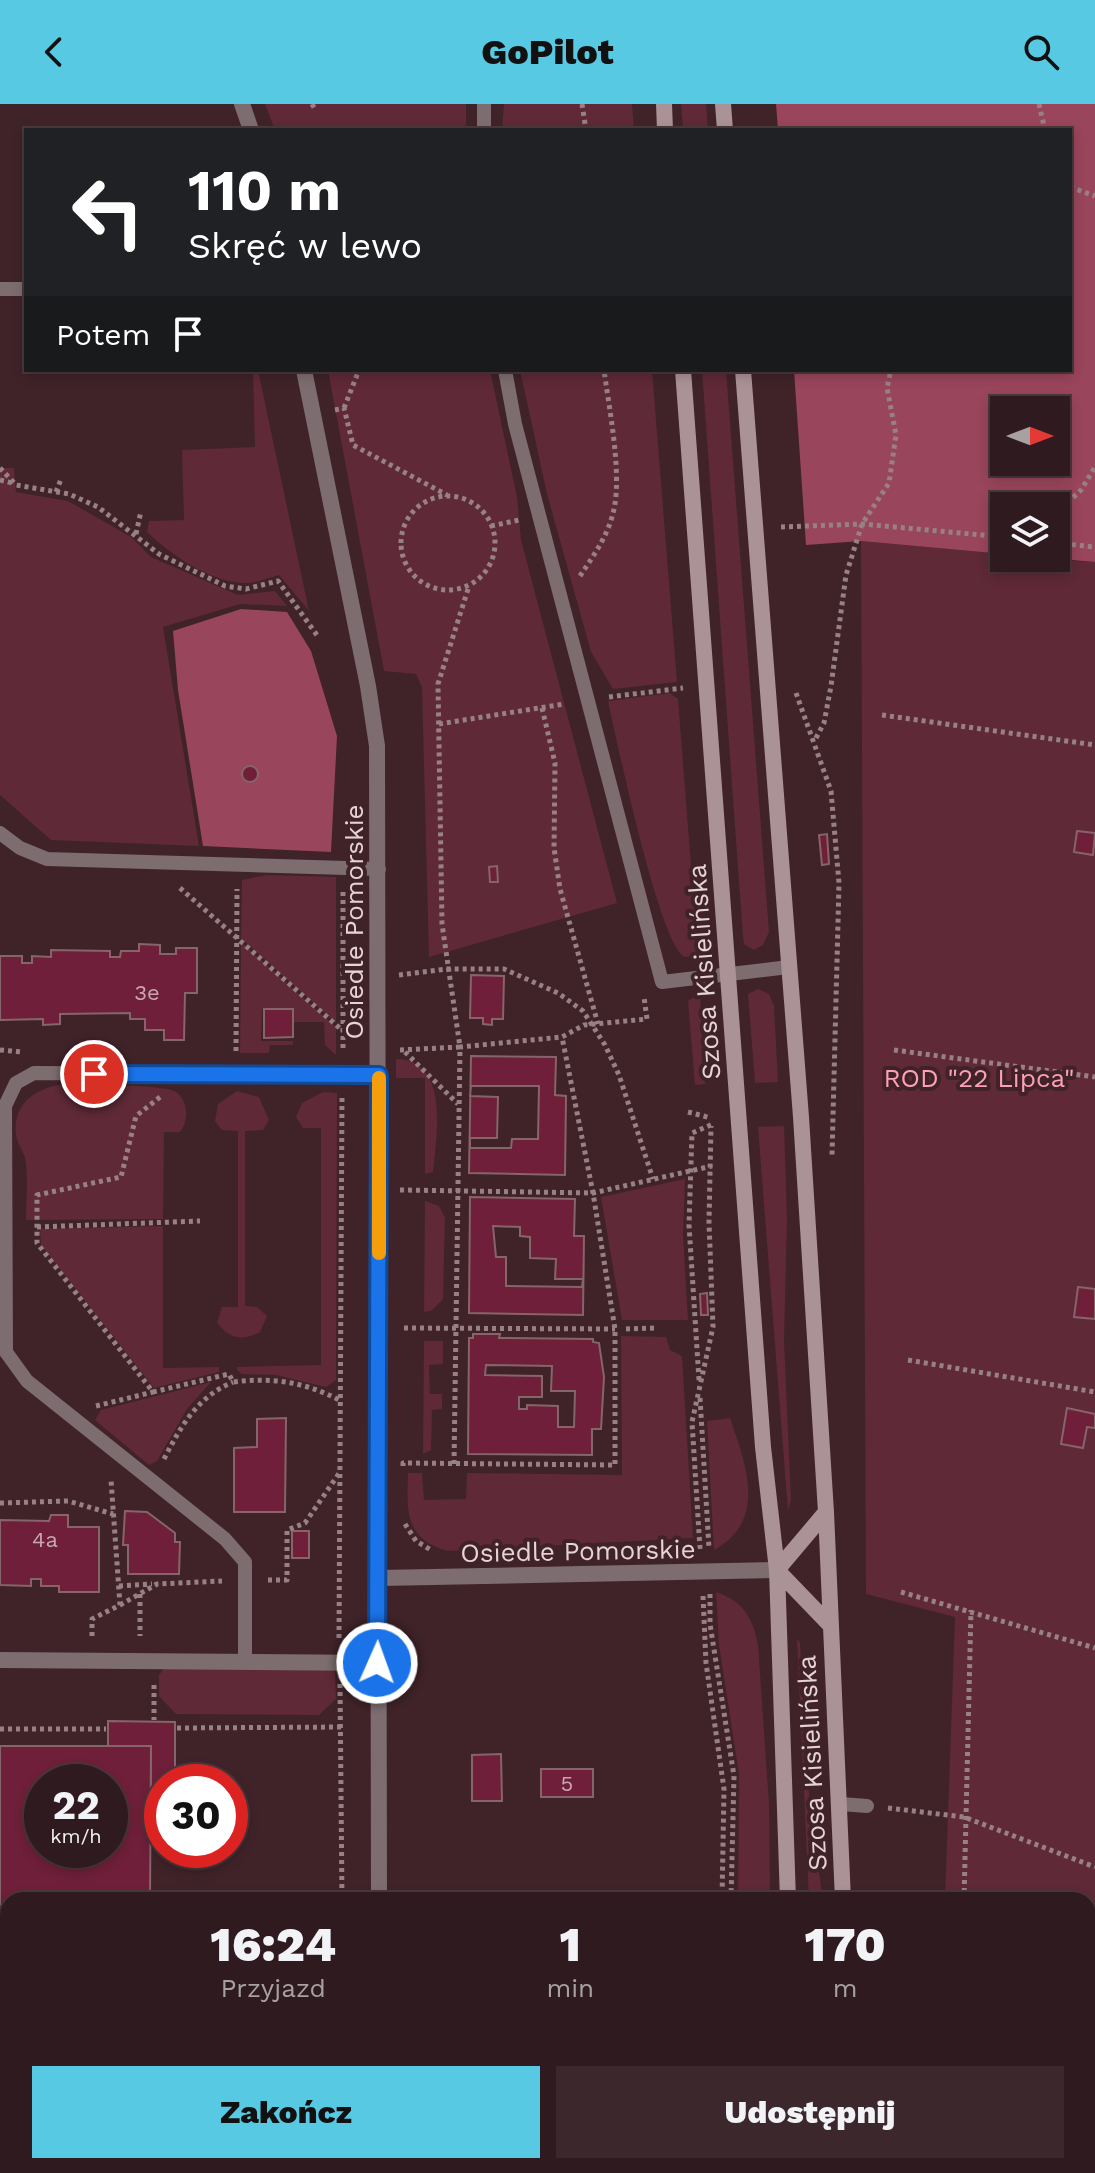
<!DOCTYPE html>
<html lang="pl">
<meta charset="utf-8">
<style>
body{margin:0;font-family:"Work Sans",sans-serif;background:#3b272c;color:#f1f3f6;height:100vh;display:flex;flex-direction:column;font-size:30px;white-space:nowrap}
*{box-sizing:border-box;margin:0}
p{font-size:26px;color:#a7a1a4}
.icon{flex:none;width:44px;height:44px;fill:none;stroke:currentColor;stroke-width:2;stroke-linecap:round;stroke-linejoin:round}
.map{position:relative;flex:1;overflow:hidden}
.sheet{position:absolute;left:0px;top:1788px;width:1096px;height:282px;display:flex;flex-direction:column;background:#2f1a1f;border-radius:24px 24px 0 0;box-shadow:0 4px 12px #0003,0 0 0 2px #4a383d}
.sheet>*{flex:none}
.guide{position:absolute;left:24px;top:24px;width:1048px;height:244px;border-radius:0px;box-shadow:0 4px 12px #0003,0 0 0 2px #4a383d;background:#202124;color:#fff;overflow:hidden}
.needle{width:52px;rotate:90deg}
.controls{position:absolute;left:990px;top:292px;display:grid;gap:16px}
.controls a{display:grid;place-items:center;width:80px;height:80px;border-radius:0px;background:#2f1a1f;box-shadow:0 4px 12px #0003,0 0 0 2px #4a383d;font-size:40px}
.speed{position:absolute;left:24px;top:1660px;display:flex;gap:16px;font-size:40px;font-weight:700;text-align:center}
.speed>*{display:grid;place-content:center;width:104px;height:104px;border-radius:50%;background:#2f1a1f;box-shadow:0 4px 12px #0003,0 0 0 2px #4a383d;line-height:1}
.speed small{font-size:20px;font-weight:400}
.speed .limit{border:12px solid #d22;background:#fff;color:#111}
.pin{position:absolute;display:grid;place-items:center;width:68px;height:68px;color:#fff;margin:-34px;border:4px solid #fff;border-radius:50%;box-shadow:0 2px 8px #0007}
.me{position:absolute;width:88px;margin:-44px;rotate:2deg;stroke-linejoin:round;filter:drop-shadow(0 0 6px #0008)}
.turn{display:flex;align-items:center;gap:28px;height:168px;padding:0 32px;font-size:36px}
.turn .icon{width:104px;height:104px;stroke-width:2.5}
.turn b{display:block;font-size:56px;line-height:68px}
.then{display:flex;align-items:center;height:76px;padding:0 32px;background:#0003;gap:16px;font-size:30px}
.eta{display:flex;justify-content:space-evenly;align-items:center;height:136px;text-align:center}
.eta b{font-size:48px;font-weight:800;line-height:56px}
.button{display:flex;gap:16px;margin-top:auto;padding:16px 32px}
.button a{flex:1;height:92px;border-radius:0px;background:#57c9e3;color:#111;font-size:32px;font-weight:800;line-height:92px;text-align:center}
.button a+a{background:#3b272c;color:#f1f3f6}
header{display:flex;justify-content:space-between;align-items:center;height:104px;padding:0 32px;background:#57c9e3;color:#111;font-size:36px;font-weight:800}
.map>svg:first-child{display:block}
</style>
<header><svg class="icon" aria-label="back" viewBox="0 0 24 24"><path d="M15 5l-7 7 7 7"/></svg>GoPilot<svg class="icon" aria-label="search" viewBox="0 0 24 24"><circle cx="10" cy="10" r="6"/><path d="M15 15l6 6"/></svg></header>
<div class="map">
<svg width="1095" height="2069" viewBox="0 0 1095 2069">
<rect width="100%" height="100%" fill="#3f2329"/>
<path fill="#5f2937" d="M265,0H466V26H275Z
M504,0H632L634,26H502Z
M681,0H706L708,26H683Z
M253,266H258L309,507L279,471C269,474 258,478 248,479C212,480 171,451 147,428L149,417L184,416L182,346L255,343Z
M328,266H490L517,393L521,436L617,799L429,853L422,583L416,570L384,567Z
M520,266H652L677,578L613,585L591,548L547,390Z
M702,266H726L769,828L763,841L754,846L744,840L743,833Z
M0,364H14L16,388L68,397L131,433L151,453L238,491L275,487L287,502L240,500L163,523L199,742L51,736L0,691Z
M861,437L1004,450V454L1095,458V2062L1088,2061V1796H945L955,1513L866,1490Z
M670,589L678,595L698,851L685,853C660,844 616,633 608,597Z
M267,771L336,773V919L241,834L242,776Z
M241,838L336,923V951L325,941L324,918H293L292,905H262L261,937H293V941H270L269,949H240Z
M758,885L769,890L774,902L778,978L755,979L748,890Z
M700,889L705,980L695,981L688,897Z
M396,955C451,955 436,1035 433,1068L425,1070V974H396Z
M65,980C86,981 164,980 176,988C189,997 189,1017 180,1028H164L163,1115L26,1116C26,1098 28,1078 26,1060C26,1049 17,1041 16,1031C12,999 37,983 65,980Z
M237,987L259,993L269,1016L263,1026L245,1027V1202L257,1203L267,1212L260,1228C242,1238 229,1234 217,1219L222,1203H238V1027L222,1026L215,1017L218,1000Z
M323,988L337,989L336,1276L326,1283L276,1271L242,1270L237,1266V1263L321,1261V1024H303L296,1013L302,999Z
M784,1022L787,1115L784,1237L791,1396L788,1407L758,1023Z
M685,1075L683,1131L688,1216H622L601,1093Z
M425,1097L439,1102L445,1114L443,1195L431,1207L424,1208Z
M163,1122V1264L219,1263V1268L154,1284L41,1141L40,1125Z
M621,1232L666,1233L670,1246L682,1252L693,1434L448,1447C404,1435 407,1407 408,1369H422L424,1396L466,1395L467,1369L622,1371Z
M424,1237H443V1260L429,1261L430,1290H442V1305L432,1306L431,1346L423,1350Z
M211,1278L187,1305L157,1357L149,1361L95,1316L101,1306Z
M730,1314C746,1361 768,1416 714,1446L707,1317Z
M716,1488C743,1497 753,1514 758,1541L769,1700L770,1796H738L739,1670L719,1541Z
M797,1534L800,1539L810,1705L823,1796H809Z
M164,1564L335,1566L336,1595L319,1611L176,1610L159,1592V1571Z"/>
<path fill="#99455b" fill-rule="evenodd" d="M776,0H1095V458L1047,454H1056V402H1004V450L861,437L806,441L794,266H1070V26H778ZM1004,306H1056V358H1004Z
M241,505L287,508L311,547L337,632L331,748L203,742L178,586L173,527Z"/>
<path fill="#6f1f39" stroke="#85646a" stroke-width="2" fill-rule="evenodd" d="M242 670a8 8 0 1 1 16 0a8 8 0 1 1-16 0Z
M1077,727L1095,729L1093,751L1074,748Z
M827,730L829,760L822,761L819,731Z
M497,762L498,778H490L489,763Z
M139,840L160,841V850H176V844H197V889H185L184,936H164V926H145V915H130V909L60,910V920L43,921V915L0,916V852H22V859H32V852L51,853V846L110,847V853H120L121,847H139Z
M471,871L504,872L503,915H492V921L483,920V914H470Z
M264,905H293V933L264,934Z
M471,952L556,953L555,991L566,992L565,1071L469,1069ZM471,982H539L538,1035H512L511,1044H470V1034H497L498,993L470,992Z
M470,1093L575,1095L574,1132H584L583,1211L469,1209ZM493,1122L520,1123V1132L530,1133V1154L556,1155L555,1175H583L582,1183L506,1182V1153H496Z
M1078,1183L1095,1185V1215L1074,1213Z
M707,1189L708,1211H701L700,1190Z
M473,1230H500L499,1234L593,1235V1238L599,1239L604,1273L601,1325H592V1351L468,1350L469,1234H473ZM486,1261L552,1262L551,1287H575L574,1323H558V1302L527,1301V1305H519V1293H542V1272L485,1271Z
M1067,1304L1095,1310V1324L1087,1323L1083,1344L1061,1340Z
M286,1314L285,1408H234V1344L257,1343V1315Z
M125,1407L147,1408L175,1429V1438H180L179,1470H128V1441H123Z
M51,1411H68V1423H99V1488H59V1482H41V1475H31V1482L0,1481V1416L49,1417Z
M292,1427H309V1454H292Z
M108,1617L175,1618V1678H162V1687L151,1686V1642H108Z
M0,1642H151L150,1796H8V1840H0ZM42,1678H110V1746H42Z
M501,1650L502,1697H472V1651Z
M541,1665H593V1693H541Z
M7,2014L8,2062H63V2069H7Z
M63,2062H118V2069H63Z
M118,2062H173V2069H118Z
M173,2062H228V2069H173Z
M228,2062H312V2069H228Z"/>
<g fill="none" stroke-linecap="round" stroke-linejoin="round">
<path stroke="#988186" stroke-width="5" stroke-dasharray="4 4" stroke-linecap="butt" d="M312,0L316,7
M582,0L586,26
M1039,0L1045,26
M1070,83L1095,92
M344,304L359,266
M335,306L344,304L353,341L447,391
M0,364L16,381L69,390L98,403L159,450L225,482L246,485L278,477L319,534
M0,376L12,379
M56,388L61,375
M401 439a47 47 0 1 1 94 0a47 47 0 1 1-94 0Z
M1056,410L1081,386L1095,363
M491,422L519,416
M781,423L862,420L1004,433
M136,430L141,407
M1056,439L1095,443
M580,472C594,451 609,430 614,405C622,368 609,304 604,266
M796,589L831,687L839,779L832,1052
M609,593L683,584
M542,604L555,659L554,744L560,785L598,920
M882,611L1095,641
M439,620L564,600
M816,634L824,619L831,582L846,471L862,420L889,379L896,331L887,284L891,266
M180,784L343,927
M343,788V946
M399,871L447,865H504L558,889L583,907L605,941L619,971L653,1075
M0,946L22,948
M400,946L460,943L442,820L438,580L469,482
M894,946L1095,973
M236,947L237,785
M405,948L458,1000
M160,993L136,1012L121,1073L37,1091V1139L153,1288L229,1270L233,1278C272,1273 306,1278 341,1297
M688,1008L711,1014
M400,1086L593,1089L712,1062
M37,1123L200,1117
M404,1224L615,1225
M626,1225L656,1224
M908,1256L1095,1288
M699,1276L689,1121L692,1029L713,1020
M700,1294L709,1444
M96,1302L153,1288
M164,1355C181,1322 197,1293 233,1278
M454,1360L460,943L562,933L584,921L647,915L644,893
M403,1362V1359L615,1361V1225L593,1089L562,933
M0,1399L68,1397L113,1410
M405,1420L416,1437L431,1446
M700,1445L692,1318L713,1223L709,1118L711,1022
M268,1476H287V1426L305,1419L340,1368
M119,1482L152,1480
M901,1488L1095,1544
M140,1490V1532
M710,1490V1520L734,1672L731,1796
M703,1492L706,1559L724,1685L722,1796
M120,1501L157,1480L222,1477
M92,1532V1515L120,1501L111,1376
M339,1534L342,992
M340,1580L342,1796
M154,1581V1616
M177,1624L342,1623
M0,1625H106
M888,1704L964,1713L1095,1763
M964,1796L971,1506
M1088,2054L1095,2055
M344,2062V2069
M703,2069L710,2062
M722,2069V2062
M730,2069L731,2062
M883,2069V2062"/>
<path stroke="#7d6d70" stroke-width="14" d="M484,0V26
M0,185H26
M505,266L515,320L662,878L789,863
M0,729L20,744L47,755L379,765
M245,1558V1458L225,1435L27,1277L6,1248L5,1002L16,979L34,969L379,971
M841,1700L867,1702
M0,1948H8"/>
<path stroke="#7d6d70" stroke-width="16" d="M242,0L251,26
M304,266L368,582L377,642L379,1796
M380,1474L777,1466
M0,1556L377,1559
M380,2062V2069"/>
<path stroke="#aa9296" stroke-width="16" d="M664,0L665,26
M723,0L725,26
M683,266L763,1343L777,1466L788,1796
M743,266L801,1013L826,1408L843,1796
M777,1466L826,1408
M777,1466L829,1520
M776,2069L777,2062
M843,2069V2062"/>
</g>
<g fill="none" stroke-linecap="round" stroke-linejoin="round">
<g stroke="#114b97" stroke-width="20">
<path id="route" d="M94,970L379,971L377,1559"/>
</g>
<use href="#route" stroke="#1a73e8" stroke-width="14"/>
<path stroke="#f59e0b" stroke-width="14" d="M379,974V1149"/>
</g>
<g text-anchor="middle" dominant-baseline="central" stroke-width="8" stroke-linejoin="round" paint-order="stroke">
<g font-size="22" fill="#c8a6af">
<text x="147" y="888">3e</text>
<text x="45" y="1435">4a</text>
<text x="567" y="1679">5</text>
</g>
<g font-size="26" fill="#e6d3d6" stroke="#3f2329">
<text transform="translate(354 818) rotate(-90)">Osiedle Pomorskie</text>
<text transform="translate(704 868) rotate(-94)">Szosa Kisielińska</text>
<text transform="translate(578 1447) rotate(-1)">Osiedle Pomorskie</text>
<text transform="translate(812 1659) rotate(-93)">Szosa Kisielińska</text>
</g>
<g font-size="26" fill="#fe9fb5" stroke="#3f2329">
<text x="979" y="974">ROD "22 Lipca"</text>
</g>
</g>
</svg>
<div class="controls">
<a><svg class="needle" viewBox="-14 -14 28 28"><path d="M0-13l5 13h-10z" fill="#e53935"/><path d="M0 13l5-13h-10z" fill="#a7a1a4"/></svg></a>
<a><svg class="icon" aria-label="layers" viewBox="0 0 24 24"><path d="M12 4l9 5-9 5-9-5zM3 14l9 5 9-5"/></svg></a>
</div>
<div class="speed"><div>22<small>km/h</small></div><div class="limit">30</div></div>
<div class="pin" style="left:94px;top:970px;background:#d93025"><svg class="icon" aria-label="arrive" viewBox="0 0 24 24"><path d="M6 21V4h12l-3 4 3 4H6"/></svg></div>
<svg class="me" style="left:377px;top:1559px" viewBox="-20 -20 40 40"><circle r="17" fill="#1a73e8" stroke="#fff" stroke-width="3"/><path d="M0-11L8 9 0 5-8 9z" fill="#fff"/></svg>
<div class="guide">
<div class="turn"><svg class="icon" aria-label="left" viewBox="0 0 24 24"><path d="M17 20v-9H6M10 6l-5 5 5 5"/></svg><div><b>110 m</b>Skręć w lewo</div></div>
<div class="then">Potem<svg class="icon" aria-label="arrive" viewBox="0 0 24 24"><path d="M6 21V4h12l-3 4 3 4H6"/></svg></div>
</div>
<section class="sheet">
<div class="eta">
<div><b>16:24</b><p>Przyjazd</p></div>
<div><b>1</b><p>min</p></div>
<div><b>170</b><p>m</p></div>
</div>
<div class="button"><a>Zakończ</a><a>Udostępnij</a></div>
</section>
</div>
